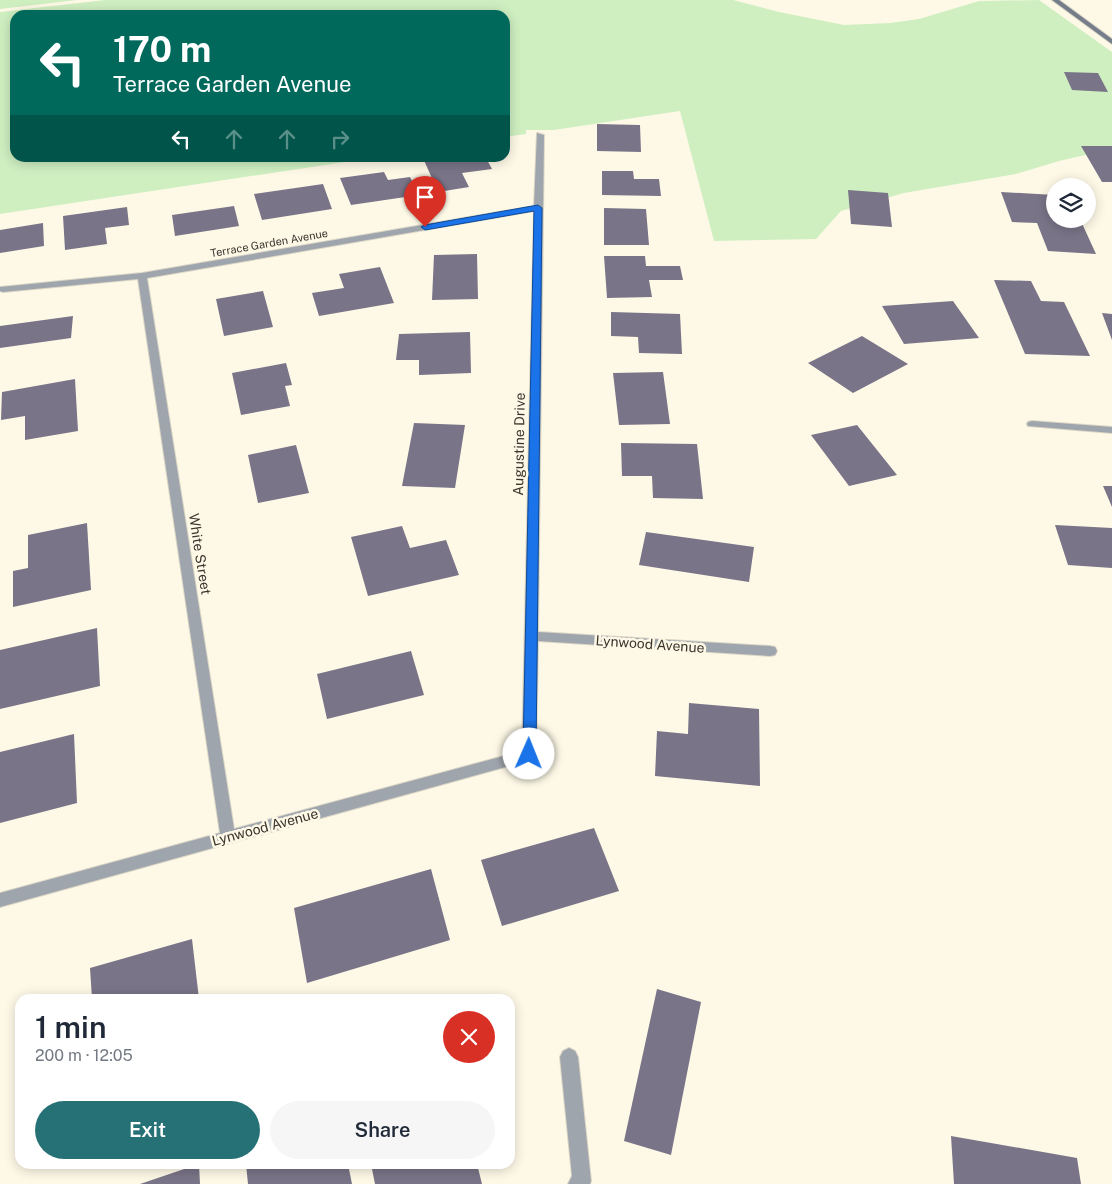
<!DOCTYPE html>
<meta charset="utf-8">
<style>
body{margin:0;font-family:"Public Sans",sans-serif;background:#f6f6f7;color:#1f2937;height:100vh;display:flex;flex-direction:column;font-size:19px;white-space:nowrap}
*{box-sizing:border-box;margin:0}
p{font-size:16px;color:#747a83}
.icon{flex:none;width:28px;height:28px;fill:none;stroke:currentColor;stroke-width:2;stroke-linecap:round;stroke-linejoin:round}
.map{position:relative;flex:1;overflow:hidden}
.side{position:absolute;left:15px;top:994px;width:500px;height:175px;display:flex;flex-direction:column;background:#fff;border-radius:15px;box-shadow:0 2px 12px #0003}
.side>*{flex:none}
.banner{position:absolute;left:10px;top:10px;width:500px;height:152px;border-radius:15px;box-shadow:0 2px 12px #0003;background:#00695c;color:#fff;overflow:hidden}
.tools{position:absolute;left:1046px;top:178px;display:grid;gap:10px}
.tools a{display:grid;place-items:center;width:50px;height:50px;border-radius:50%;background:#fff;box-shadow:0 2px 12px #0003;font-size:25px}
.pin{position:absolute;display:grid;place-items:center;width:42px;height:42px;color:#fff;margin:-51px -21px;border-radius:50% 50% 50% 0;rotate:-45deg;box-shadow:0 0 5px #0007}
.pin .icon{rotate:45deg}
.me{position:absolute;width:55px;margin:-28px;rotate:1deg;stroke-linejoin:round;filter:drop-shadow(0 0 4px #0008)}
.turn{display:flex;align-items:center;gap:18px;height:105px;padding:0 20px;font-size:22px}
.turn .icon{width:65px;height:65px;stroke-width:2.5}
.turn b{display:block;font-size:35px;line-height:42px}
.lanes{display:flex;align-items:center;height:48px;padding:0 20px;background:#0003;justify-content:center;gap:25px;direction:ltr}
.lanes .off{opacity:.35}
.round{display:grid;place-items:center;flex:none;width:52px;height:52px;border-radius:26px;background:#f6f6f7}
.headline{display:flex;align-items:center;justify-content:space-between;height:85px;padding:0 20px}
h1{font-size:30px;font-weight:600;line-height:38px}
.primary-button{display:flex;gap:10px;margin-top:auto;padding:10px 20px}
.primary-button a{flex:1;height:58px;border-radius:30px;background:#267176;color:#fff;font-size:20px;font-weight:600;line-height:58px;text-align:center}
.primary-button a+a{background:#f6f6f7;color:#1f2937}
.map>svg:first-child{display:block}
</style>
<div class="map">
<svg width="1112" height="1184" viewBox="0 0 1112 1184">
<rect width="100%" height="100%" fill="#fef9e7"/>
<path fill="#cfefc1" d="M0,0H77L0,9Z
M105,0H733L779,12L844,25L890,23L919,19L979,1L1039,0L1112,52V149L1059,161L1016,174L904,193L841,211L816,239L714,241L680,111L554,130H526V134L505,137V15H15V158H371L0,214V12Z"/>
<path fill="#797487" d="M1064,72L1098,73L1108,92L1072,90Z
M597,124L640,125L641,152L597,151Z
M1081,146H1112V182H1102Z
M423,158H486L492,169L462,173L469,187L438,192Z
M602,171H633L634,179H659L661,196L602,195Z
M384,172L388,180L410,177L419,195L351,205L340,178Z
M323,184L332,209L262,220L254,194Z
M848,190L888,193L892,227L851,224Z
M1001,192L1055,195V219H1080L1096,254L1048,251L1037,223L1012,222Z
M234,206L239,226L175,236L172,215Z
M127,207L129,225L105,228L107,244L65,250L63,216Z
M604,208L646,209L649,245H604Z
M43,223L44,246L0,253V230Z
M477,254L478,299L432,300L434,255Z
M604,256H645L646,266H680L683,280H649L652,297L607,298Z
M380,267L394,303L319,316L312,293L344,288L339,274Z
M994,280L1031,281L1041,301L1064,302L1090,356L1025,354Z
M263,291L273,327L224,336L216,299Z
M953,301L979,338L904,344L882,306Z
M611,312L680,314L682,354L639,353L638,337L611,336Z
M1102,313L1112,314V340Z
M73,316L71,338L0,348V326Z
M470,332L471,373L419,375V360H396L399,334Z
M862,336L908,364L853,393L808,363Z
M286,363L292,385L285,386L290,406L241,415L232,373Z
M663,372L670,424L619,425L613,373Z
M75,379L78,431L25,440V416L1,420L2,392Z
M414,423L465,425L455,488L402,486Z
M857,425L897,475L849,486L811,435Z
M621,443L697,444L703,499L653,498L652,476H622Z
M296,445L309,493L258,503L248,455Z
M1103,486H1112V507Z
M87,523L91,590L13,607V571L28,568V535Z
M1055,525L1112,528V568L1068,565Z
M402,526L410,548L446,540L459,575L368,596L351,537Z
M646,532L754,547L749,582L639,565Z
M97,628L100,686L0,709V650Z
M411,651L424,695L327,719L317,674Z
M689,703L759,709L760,786L655,776L657,731L688,734Z
M74,734L77,803L0,823V752Z
M594,828L619,891L502,926L481,860Z
M431,869L450,940L307,983L294,908Z
M192,939L199,999H92L90,968Z
M657,989L701,1002L671,1155L624,1141Z
M951,1136L1077,1158L1081,1184H954Z
M199,1164L200,1184H140Z
M246,1164H348L352,1184H248Z
M371,1164H477L482,1184H375Z"/>
<g fill="none" stroke-linecap="round" stroke-linejoin="round">
<g stroke="#dbd6c6" stroke-width="2">
<path id="lane" d="M569,1048L575,1051L578,1057L591,1181L590,1184H568L572,1176L560,1057L563,1051Z"/>
</g>
<g stroke="#dbd6c6" stroke-width="2">
<path id="street" d="M537,133L544,135L538,632L770,646L775,647L777,651L775,655L770,656L538,641L536,755L534,759L0,907V893L220,833L138,279L3,292L0,291V287L142,273L534,206ZM534,211L522,751L234,829L147,278Z
M1032,421L1112,427V433L1028,426L1027,424L1028,422Z"/>
</g>
<g stroke="#dbd6c6" stroke-width="2">
<path id="secondary" d="M1052,0H1059L1112,39V44Z"/>
</g>
<use href="#lane" fill="#9fa5ad" fill-rule="evenodd"/>
<use href="#street" fill="#9fa5ad" fill-rule="evenodd"/>
<use href="#secondary" fill="#747d89" fill-rule="evenodd"/>
</g>
<path fill="#1a73e8" stroke="#114b97" d="M538,205L542,208L536,754L534,758L529,760L525,758L523,754L534,211L425,230L421,227L425,225Z"/>
<g text-anchor="middle" dominant-baseline="central" stroke-width="5" stroke-linejoin="round" paint-order="stroke">
<g font-size="11" fill="#39362e" stroke="#fef9e7">
<text transform="translate(269 243) rotate(-10)">Terrace Garden Avenue</text>
</g>
<g font-size="14" fill="#39362e" stroke="#fef9e7">
<text transform="translate(519 444) rotate(-89)">Augustine Drive</text>
<text transform="translate(200 554) rotate(81)">White Street</text>
<text transform="translate(650 644) rotate(4)">Lynwood Avenue</text>
<text transform="translate(265 827) rotate(-15)">Lynwood Avenue</text>
</g>
</g>
</svg>
<div class="tools">
<a><svg class="icon" aria-label="layers" viewBox="0 0 24 24"><path d="M12 4l9 5-9 5-9-5zM3 14l9 5 9-5"/></svg></a>
</div>
<div class="pin" style="left:425px;top:227px;background:#d93025"><svg class="icon" aria-label="arrive" viewBox="0 0 24 24"><path d="M6 21V4h12l-3 4 3 4H6"/></svg></div>
<svg class="me" style="left:529px;top:754px" viewBox="-20 -20 40 40"><circle r="19" fill="#fff"/><path d="M0-13L10 11 0 6-10 11z" fill="#1a73e8"/></svg>
<div class="banner">
<div class="turn"><svg class="icon" aria-label="left" viewBox="0 0 24 24"><path d="M17 20v-9H6M10 6l-5 5 5 5"/></svg><div><b>170 m</b>Terrace Garden Avenue</div></div>
<div class="lanes"><svg class="icon" aria-label="left" viewBox="0 0 24 24"><path d="M17 20v-9H6M10 6l-5 5 5 5"/></svg><svg class="icon off" aria-label="ahead" viewBox="0 0 24 24"><path d="M12 20V5M6 11l6-6 6 6"/></svg><svg class="icon off" aria-label="ahead" viewBox="0 0 24 24"><path d="M12 20V5M6 11l6-6 6 6"/></svg><svg class="icon off" aria-label="right" viewBox="0 0 24 24"><path d="M7 20v-9h11M14 6l5 5-5 5"/></svg></div>
</div>
<section class="side">
<div class="headline"><div><h1>1 min</h1><p>200 m · 12:05</p></div><a class="round" style="background:#d93025;color:#fff"><svg class="icon" aria-label="close" viewBox="0 0 24 24"><path d="M6 6l12 12M18 6L6 18"/></svg></a></div>
<div class="primary-button"><a>Exit</a><a>Share</a></div>
</section>
</div>
